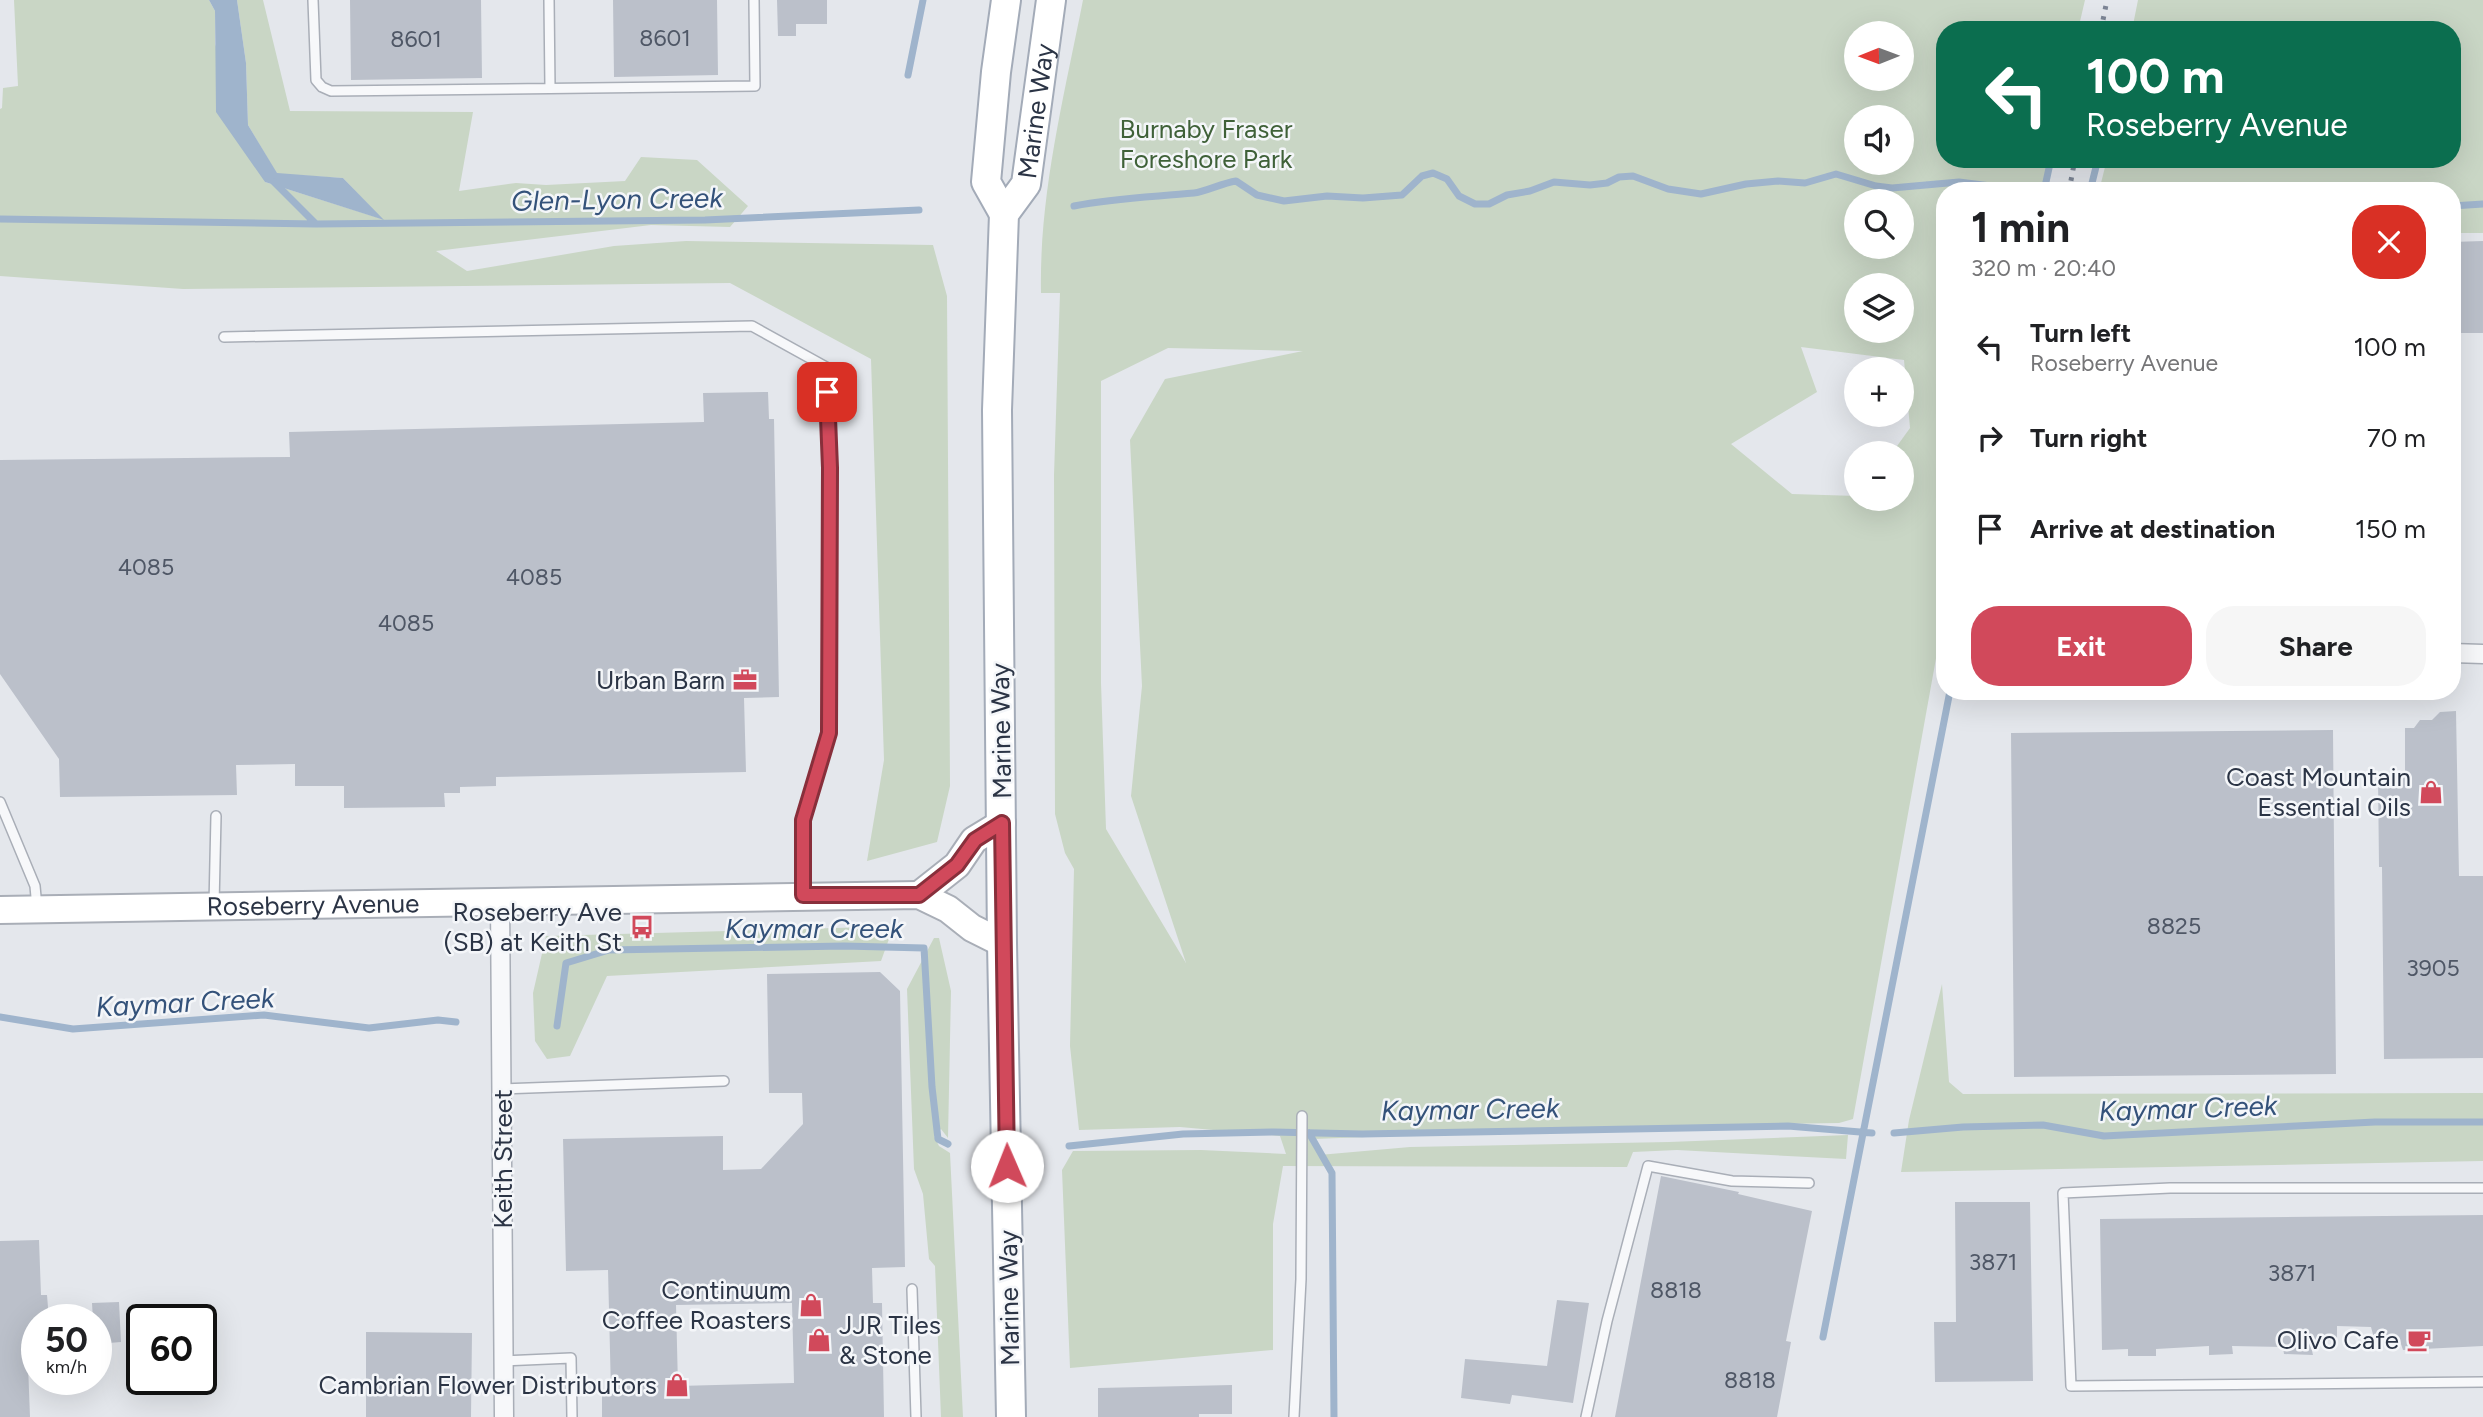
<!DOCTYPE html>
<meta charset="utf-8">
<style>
body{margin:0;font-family:Figtree,sans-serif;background:#f6f6f6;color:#202124;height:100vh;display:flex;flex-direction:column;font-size:26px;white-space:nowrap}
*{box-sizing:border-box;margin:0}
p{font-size:23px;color:#757577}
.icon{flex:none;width:38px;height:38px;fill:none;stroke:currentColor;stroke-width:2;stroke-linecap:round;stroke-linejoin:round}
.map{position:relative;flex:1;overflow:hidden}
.sheet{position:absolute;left:1936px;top:182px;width:525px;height:518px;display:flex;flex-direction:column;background:#fff;border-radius:28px;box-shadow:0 7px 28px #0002}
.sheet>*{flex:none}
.guide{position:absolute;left:1936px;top:21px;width:525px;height:147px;border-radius:28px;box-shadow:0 7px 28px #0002;background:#0b6e4f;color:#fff;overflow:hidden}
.needle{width:46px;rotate:269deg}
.tools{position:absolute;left:1844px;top:21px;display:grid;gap:14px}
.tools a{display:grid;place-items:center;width:70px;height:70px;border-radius:50%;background:#fff;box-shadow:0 7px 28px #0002;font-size:35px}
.speed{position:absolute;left:21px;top:1304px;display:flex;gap:14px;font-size:35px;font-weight:700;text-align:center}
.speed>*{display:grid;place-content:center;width:91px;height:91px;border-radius:50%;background:#fff;box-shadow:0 7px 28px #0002;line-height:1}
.speed small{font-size:18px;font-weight:400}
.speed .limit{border:4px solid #111;border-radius:10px;background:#fff;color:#111}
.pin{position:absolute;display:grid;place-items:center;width:60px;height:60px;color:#fff;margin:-30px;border-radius:14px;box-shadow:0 4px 10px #0006}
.me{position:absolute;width:77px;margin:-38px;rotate:359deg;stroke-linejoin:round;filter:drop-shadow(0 0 5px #0008)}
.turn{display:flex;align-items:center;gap:24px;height:147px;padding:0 35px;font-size:32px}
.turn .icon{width:91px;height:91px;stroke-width:2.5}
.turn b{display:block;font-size:49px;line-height:60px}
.round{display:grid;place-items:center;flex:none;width:74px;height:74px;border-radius:28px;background:#f6f6f6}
.head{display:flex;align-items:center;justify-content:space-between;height:119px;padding:0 35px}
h1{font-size:42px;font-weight:700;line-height:52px}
.button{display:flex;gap:14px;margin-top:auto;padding:14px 35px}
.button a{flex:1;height:80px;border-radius:28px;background:#d1495b;color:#fff;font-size:28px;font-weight:700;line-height:80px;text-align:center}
.button a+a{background:#f6f6f6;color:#202124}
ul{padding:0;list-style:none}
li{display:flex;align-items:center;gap:21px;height:91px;padding:0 35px}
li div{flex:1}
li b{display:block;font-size:26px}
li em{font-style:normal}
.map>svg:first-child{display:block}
</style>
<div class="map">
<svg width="2483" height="1417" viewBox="0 0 2483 1417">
<rect width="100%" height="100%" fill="#e4e7ec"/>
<path fill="#c9d6c5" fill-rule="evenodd" d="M14,0H209L215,11V44L265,182L382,219L343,178L277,174L248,125L246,63L237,0H263L290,111L473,112L459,191L516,183L546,185L625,181L641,157L697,160L748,206L730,227L651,225L436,251L467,271L614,246L686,241L933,245L947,296L950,786L937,842L867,861L884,760L871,359L730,283L183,289L0,276V109L2,108L3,88L18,86Z
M1083,0H2085L2078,30H1944V159H2049L2042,191H1944V614L1853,1119L1839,1123L1655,1126L1313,1139L1319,1155L1410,1147L1669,1142L1848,1135L1846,1159L1677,1150L1633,1152L1627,1167L1283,1166L1273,1224V1350L1070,1368L1062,1170L1073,1151L1201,1150L1286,1154L1280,1136L1180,1127L1079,1130L1070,1046L1074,869L1065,853L1055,814L1054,475L1060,293H1041C1039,194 1064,97 1083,0ZM1857,33H1902V79H1857ZM1857,117H1902V163H1857ZM1857,201H1902V247H1857ZM1857,285H1902V331H1857ZM1801,347L1904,360L1910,428L1892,453H1902V499H1857V496L1792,494L1731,444L1817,392ZM1168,348L1303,351L1165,379L1130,440L1142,686L1131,796L1186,963L1106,829L1101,683V381Z
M2138,0H2483V233H2452V191H2099L2105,167L2109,166L2111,159H2452V30H2132Z
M872,927L889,939L881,961L607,976L570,1056L547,1059L535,1041L533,993L546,936Z
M934,938H939L951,991L948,1138L941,1129L934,1136L939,1146L950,1153L963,1417H941L935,1266L929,1259L923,1194L914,1169L907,989Z
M1942,984L1949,1082L1963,1094L2483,1093V1161L1901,1172L1909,1120Z"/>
<path fill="#9fb4cc" d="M209,0H237L246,63L248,125L277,173L343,178L384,220L265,182L216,112L215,11Z"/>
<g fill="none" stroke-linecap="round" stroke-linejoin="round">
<path stroke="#9fb4cc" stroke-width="7" d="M908,75L923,0
M274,182L316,224L705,220L919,210
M2044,191L2051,159
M2090,191L2098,159
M1074,206C1114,198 1153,197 1194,193C1205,192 1222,183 1236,181L1257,195L1284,201L1327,196L1363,198L1402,195L1422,176L1433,173L1447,179L1459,196L1475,204H1489L1507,195L1530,191L1554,182L1590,185L1607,183L1619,177L1633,176L1668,189L1701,194L1746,184L1778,181L1805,183L1836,174L1876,186L1892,188L1959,182L2030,191
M2452,206L2483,204
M0,219L316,224
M0,1017L73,1029L264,1015L369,1028L438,1020L456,1022
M557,1026L566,963L609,950L844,946L924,948L932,1087L938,1139L948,1144
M1309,1133L1332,1173L1334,1417
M1894,1133L1963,1127L2043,1125L2104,1136L2375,1122H2483
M1069,1146L1183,1134L1274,1132L1362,1134L1788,1126L1872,1133
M1823,1337L1950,691"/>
</g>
<path fill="#bbc0ca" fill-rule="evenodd" d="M350,0H481L482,78L351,80Z
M613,0H717L718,75L614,77Z
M777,0H827V24H796V36H778Z
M2483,241V333H2452V242Z
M768,392L769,419H774L779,697L744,698L746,772L496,777V786L460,787V793H444L445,807L344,808V786H295V764L236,765L237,795L60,797L59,759L0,674V460L290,457L289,432L704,422L703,393Z
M2456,711L2459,876H2483V1058L2384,1059L2382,867H2379L2378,776L2405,775V728H2414L2420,720H2432L2440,712Z
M2333,730L2336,1074L2014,1077L2011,733Z
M880,972L900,991L905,1267L872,1268L873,1303H882L884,1417H602V1393L611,1392L608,1270L566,1271L563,1139L723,1136V1170L761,1169L803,1124L802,1093H769L767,974ZM792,1303L794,1383L678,1386L676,1305Z
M1661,1176L1739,1192L1738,1194L1812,1211L1786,1341L1791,1342L1777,1417H1615Z
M1955,1202H2030L2033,1381L1935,1382L1934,1322H1956Z
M2483,1215V1346L2403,1350L2399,1338H2374L2371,1327L2337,1326V1340L2310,1342L2313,1355L2284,1354L2283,1347L2232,1346L2233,1354L2209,1355V1346L2156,1349V1356H2128V1349L2102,1350L2100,1219Z
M39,1240L41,1295H47L49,1320H37V1339H27L30,1417H0V1241Z
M1557,1300L1589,1303L1573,1403L1512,1395L1510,1404L1461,1398L1465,1359L1547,1366Z
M119,1302L121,1342L96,1344V1320H93L92,1303Z
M366,1332L472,1333L471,1417H366Z
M1232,1385V1414H1199V1417H1098V1388Z"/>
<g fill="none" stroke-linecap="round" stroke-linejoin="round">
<g stroke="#a9aeb7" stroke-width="12">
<path id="lane" d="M313,0L316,80L322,87L331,91L755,86L754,0
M549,0L550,88
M224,337L752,326L826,367L830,468L829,733L803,820V894
M0,802L35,886L37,908
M214,905L216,816
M503,1089L724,1081
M2483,1188H2170L2063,1193L2071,1386L2483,1382
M912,1289L916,1417
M503,1361L571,1358L572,1417
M1294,1417L1301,1279L1302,1116
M1586,1417L1607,1321L1648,1166L1732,1181L1809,1183"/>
</g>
<g stroke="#a9aeb7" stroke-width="21">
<path id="street" d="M2452,653L2483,654
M500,902L504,1417"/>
</g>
<g stroke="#a9aeb7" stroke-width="30">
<g id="secondary">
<path d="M919,895L957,865L974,840L1002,823"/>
<path id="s1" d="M0,910L919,895L948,909L972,928L1002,943"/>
</g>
</g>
<g stroke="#a3abb8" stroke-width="32">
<g id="primary">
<path d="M1004,214L986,182L996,72L1006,0"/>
<path id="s2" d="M1011,1417L1002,943L997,410L1004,214L1026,184L1051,0"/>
</g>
</g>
<use href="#lane" stroke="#f7f8fa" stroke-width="9"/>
<use href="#street" stroke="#f7f8fa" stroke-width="18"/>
<use href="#secondary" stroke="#fff" stroke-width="26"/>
<use href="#primary" stroke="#fff" stroke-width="28"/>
<path stroke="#7d8696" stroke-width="5" stroke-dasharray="3.5 7" stroke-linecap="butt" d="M2101,30L2107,0
M2069,191L2075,159"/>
</g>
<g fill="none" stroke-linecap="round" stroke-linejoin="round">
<g stroke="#882f3b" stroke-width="18">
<path id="route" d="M827,392L830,468L829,733L803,820V895H919L957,865L975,840L1002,823L1007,1166"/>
</g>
<use href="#route" stroke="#d1495b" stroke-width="12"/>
</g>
<defs>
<g id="office-bare" transform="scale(1.89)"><path d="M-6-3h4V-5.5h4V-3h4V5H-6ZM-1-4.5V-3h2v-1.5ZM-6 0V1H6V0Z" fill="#d1495b" stroke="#f4f6f9" stroke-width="2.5" paint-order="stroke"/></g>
<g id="shop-bare" transform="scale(1.89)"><path d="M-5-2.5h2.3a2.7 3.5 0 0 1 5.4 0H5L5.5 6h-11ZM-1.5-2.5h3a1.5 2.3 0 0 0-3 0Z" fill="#d1495b" stroke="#f4f6f9" stroke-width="2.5" paint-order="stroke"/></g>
<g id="bus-bare" transform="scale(1.89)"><path d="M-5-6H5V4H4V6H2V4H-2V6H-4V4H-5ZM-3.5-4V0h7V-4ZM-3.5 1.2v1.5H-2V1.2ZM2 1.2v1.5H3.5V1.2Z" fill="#d1495b" stroke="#f4f6f9" stroke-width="2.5" paint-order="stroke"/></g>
<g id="cafe-bare" transform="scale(1.89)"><path d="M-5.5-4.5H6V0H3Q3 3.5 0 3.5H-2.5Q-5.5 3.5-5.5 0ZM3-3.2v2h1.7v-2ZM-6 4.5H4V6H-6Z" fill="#d1495b" stroke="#f4f6f9" stroke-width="2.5" paint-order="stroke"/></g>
</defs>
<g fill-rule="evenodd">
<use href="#office-bare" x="745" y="680"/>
<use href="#shop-bare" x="2431" y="792"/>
<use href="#bus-bare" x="642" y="927"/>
<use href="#shop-bare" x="811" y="1305"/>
<use href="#shop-bare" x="819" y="1340"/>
<use href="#cafe-bare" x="2419" y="1340"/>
<use href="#shop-bare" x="677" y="1385"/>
</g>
<g text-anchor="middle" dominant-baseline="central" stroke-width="5" stroke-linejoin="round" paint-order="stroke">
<g font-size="23" fill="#4f5766">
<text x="665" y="38">8601</text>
<text x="416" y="39">8601</text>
<text x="146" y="567">4085</text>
<text x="534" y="577">4085</text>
<text x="406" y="623">4085</text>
<text x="2174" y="926">8825</text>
<text x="2433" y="968">3905</text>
<text x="1993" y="1262">3871</text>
<text x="2292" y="1273">3871</text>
<text x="1676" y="1290">8818</text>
<text x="1750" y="1380">8818</text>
</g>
<g font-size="26" fill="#2b3445" stroke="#f4f6f9">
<text stroke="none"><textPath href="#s2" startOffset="1314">Marine Way</textPath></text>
<text transform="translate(1001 731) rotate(-91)">Marine Way</text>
<text stroke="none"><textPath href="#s1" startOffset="313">Roseberry Avenue</textPath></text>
<text transform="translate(503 1159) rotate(-90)">Keith Street</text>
<text transform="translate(1009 1298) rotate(-91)">Marine Way</text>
</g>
<g font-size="26" fill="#3f6138" stroke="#f4f6f9">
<text x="1206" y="129">Burnaby Fraser<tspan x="1206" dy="30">Foreshore Park</tspan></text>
</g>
<g font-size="26" fill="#2b3445" stroke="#f4f6f9" text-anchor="end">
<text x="725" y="680">Urban Barn</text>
<text x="2411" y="777">Coast Mountain<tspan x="2411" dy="30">Essential Oils</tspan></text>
<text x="622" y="912">Roseberry Ave<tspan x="622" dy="30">(SB) at Keith St</tspan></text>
<text x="791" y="1290">Continuum<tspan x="791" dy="30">Coffee Roasters</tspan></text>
<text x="839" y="1325" text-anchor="start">JJR Tiles<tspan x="839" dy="30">&amp; Stone</tspan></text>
<text x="2399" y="1340">Olivo Cafe</text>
<text x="657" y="1385">Cambrian Flower Distributors</text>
</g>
<g font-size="28" font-style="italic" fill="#34527a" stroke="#f4f6f9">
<text transform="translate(617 199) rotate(-1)">Glen-Lyon Creek</text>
<text x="814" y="928">Kaymar Creek</text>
<text transform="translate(185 1002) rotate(-3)">Kaymar Creek</text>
<text transform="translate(2188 1108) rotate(-2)">Kaymar Creek</text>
<text transform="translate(1470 1109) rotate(-1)">Kaymar Creek</text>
</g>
</g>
</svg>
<div class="tools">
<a><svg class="needle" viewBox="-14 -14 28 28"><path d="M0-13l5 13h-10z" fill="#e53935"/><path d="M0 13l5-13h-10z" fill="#757577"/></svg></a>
<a><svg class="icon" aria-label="sound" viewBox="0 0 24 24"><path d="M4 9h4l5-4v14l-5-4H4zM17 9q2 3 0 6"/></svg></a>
<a><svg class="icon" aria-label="search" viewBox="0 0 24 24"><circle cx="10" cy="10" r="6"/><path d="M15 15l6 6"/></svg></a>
<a><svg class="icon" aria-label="layers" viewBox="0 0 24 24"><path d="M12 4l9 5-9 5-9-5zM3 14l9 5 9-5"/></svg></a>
<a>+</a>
<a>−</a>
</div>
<div class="speed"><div>50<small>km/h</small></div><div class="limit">60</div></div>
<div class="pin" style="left:827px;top:392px;background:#d93025"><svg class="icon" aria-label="arrive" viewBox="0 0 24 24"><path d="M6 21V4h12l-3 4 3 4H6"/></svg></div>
<svg class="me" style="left:1007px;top:1166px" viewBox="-20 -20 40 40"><circle r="19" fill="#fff"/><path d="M0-13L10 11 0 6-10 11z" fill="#d1495b"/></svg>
<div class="guide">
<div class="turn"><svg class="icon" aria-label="left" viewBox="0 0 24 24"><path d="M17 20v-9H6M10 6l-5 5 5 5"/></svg><div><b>100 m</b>Roseberry Avenue</div></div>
</div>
<section class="sheet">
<div class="head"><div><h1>1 min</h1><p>320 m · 20:40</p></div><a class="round" style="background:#d93025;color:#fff"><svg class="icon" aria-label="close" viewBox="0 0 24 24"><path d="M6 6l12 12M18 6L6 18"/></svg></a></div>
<ul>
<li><svg class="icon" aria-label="left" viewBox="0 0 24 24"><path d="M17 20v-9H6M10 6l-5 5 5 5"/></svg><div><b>Turn left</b><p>Roseberry Avenue</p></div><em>100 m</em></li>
<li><svg class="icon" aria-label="right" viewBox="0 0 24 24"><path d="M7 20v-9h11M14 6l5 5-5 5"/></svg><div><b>Turn right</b></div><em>70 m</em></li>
<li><svg class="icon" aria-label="arrive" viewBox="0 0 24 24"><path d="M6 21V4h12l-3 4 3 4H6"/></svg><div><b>Arrive at destination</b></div><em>150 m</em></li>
</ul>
<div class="button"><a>Exit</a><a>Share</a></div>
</section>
</div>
